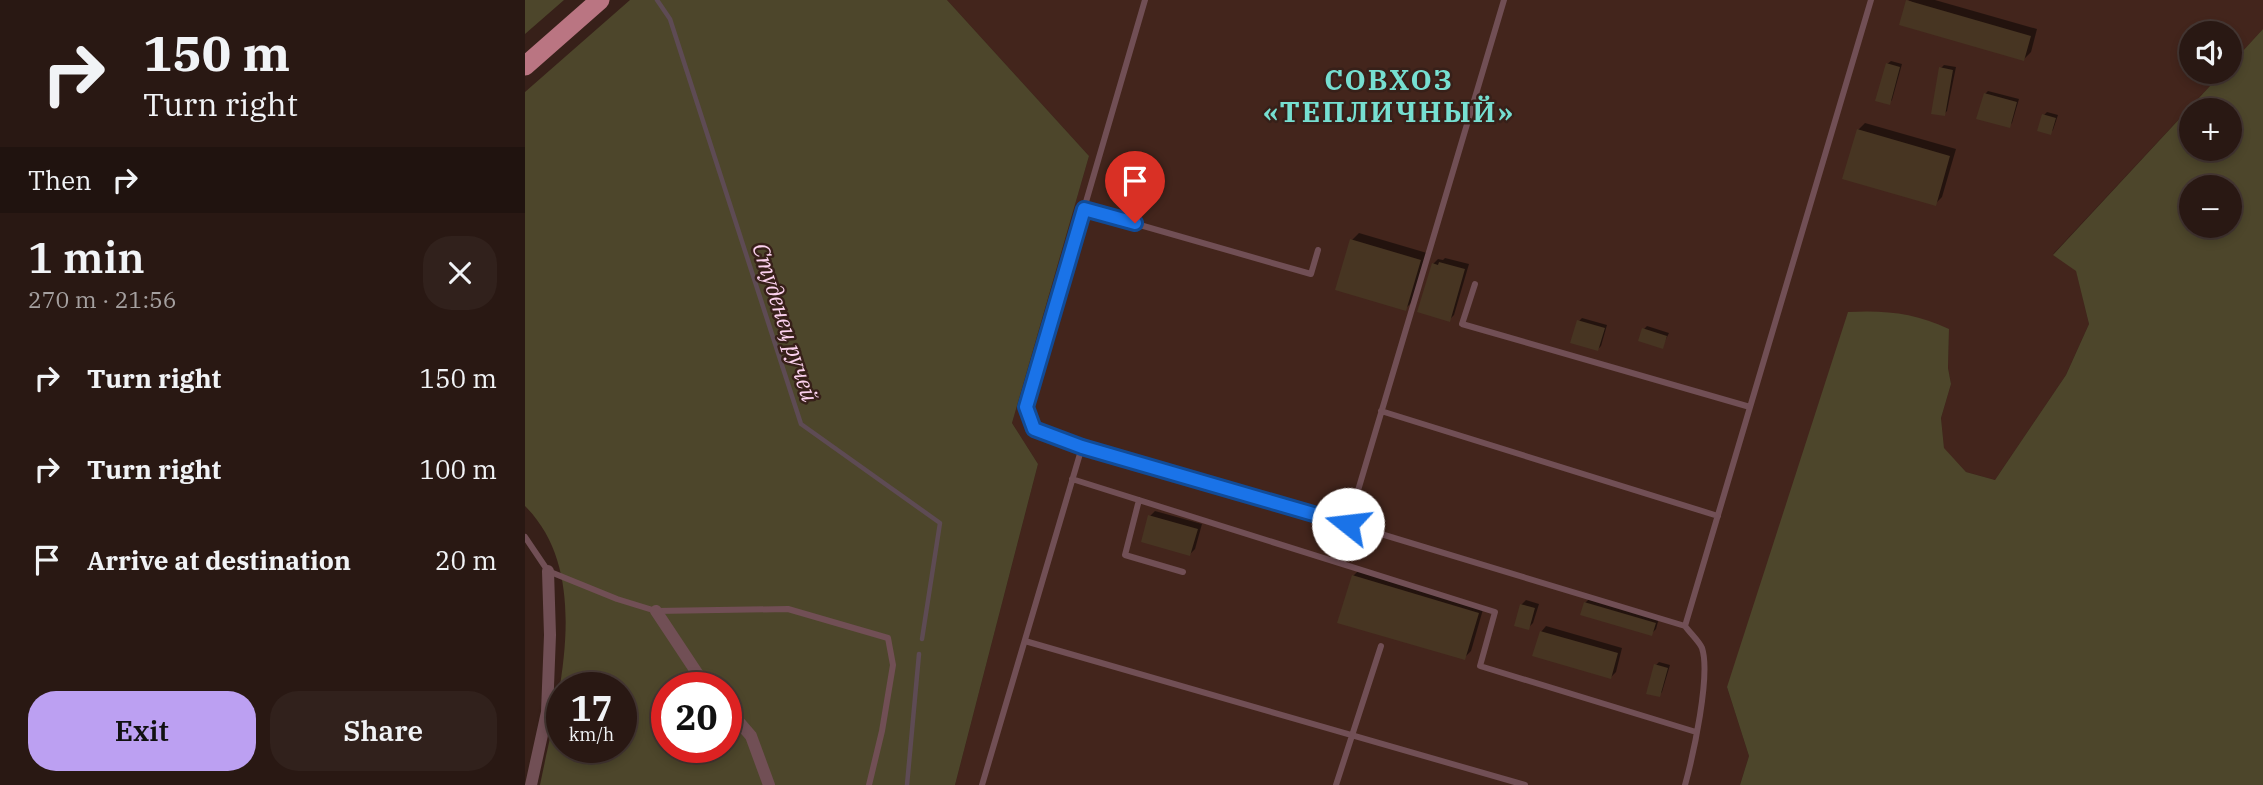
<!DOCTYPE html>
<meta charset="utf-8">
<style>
body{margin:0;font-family:"IBM Plex Serif",serif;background:#31211c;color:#f1f3f6;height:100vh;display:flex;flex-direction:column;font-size:26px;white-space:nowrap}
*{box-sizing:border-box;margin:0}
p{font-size:23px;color:#a5a0a0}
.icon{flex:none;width:38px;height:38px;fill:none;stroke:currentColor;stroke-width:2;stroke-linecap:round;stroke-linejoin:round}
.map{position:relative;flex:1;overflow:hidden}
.details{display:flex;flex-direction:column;background:#291813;width:525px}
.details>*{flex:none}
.hud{background:#291813;color:#f1f3f6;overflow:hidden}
.tools{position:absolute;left:1654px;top:21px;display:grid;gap:14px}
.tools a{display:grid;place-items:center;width:63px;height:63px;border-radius:50%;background:#291813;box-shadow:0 4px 10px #0003,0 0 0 2px #453733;font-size:35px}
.speed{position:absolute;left:21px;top:672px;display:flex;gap:14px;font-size:35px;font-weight:700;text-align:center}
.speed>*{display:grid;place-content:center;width:91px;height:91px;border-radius:50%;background:#291813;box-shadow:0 4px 10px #0003,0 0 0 2px #453733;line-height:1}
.speed small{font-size:18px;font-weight:400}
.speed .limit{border:10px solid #d22;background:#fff;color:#111}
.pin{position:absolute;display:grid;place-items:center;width:60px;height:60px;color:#fff;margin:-72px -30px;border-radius:50% 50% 50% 0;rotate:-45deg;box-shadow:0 0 7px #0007}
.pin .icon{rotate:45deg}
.me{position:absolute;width:77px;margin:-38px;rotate:286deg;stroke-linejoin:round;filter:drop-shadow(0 0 5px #0008)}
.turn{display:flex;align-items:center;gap:24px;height:147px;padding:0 28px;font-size:32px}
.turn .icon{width:91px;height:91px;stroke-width:2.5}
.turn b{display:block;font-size:49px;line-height:60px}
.then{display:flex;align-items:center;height:66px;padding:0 28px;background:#0003;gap:14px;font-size:26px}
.round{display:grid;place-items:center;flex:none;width:74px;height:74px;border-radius:28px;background:#31211c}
.overview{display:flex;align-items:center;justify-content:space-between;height:119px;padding:0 28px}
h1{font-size:42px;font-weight:600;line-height:52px}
.action{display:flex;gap:14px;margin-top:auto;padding:14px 28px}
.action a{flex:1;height:80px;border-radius:28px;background:#bca0f2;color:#111;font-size:28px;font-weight:600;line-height:80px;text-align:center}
.action a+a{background:#31211c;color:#f1f3f6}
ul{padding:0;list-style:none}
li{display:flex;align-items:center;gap:21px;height:91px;padding:0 28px}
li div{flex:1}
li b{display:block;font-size:26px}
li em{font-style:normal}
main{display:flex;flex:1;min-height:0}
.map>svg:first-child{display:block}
</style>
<main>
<section class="details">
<div class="hud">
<div class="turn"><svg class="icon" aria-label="right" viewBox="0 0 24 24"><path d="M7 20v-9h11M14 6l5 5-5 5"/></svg><div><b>150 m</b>Turn right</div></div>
<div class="then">Then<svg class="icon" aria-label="right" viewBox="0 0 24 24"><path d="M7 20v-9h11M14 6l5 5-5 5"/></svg></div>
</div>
<div class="overview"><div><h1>1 min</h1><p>270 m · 21:56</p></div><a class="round"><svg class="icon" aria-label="close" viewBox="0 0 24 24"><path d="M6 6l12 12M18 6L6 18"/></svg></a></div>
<ul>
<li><svg class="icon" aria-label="right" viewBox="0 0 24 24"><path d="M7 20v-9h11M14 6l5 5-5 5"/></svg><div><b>Turn right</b></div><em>150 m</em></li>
<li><svg class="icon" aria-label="right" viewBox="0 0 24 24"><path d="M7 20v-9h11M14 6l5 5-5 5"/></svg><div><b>Turn right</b></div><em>100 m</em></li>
<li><svg class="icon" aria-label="arrive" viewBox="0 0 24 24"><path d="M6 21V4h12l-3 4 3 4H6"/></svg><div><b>Arrive at destination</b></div><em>20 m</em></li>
</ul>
<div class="action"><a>Exit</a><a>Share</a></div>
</section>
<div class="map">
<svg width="1738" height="785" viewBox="0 0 1738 785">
<rect width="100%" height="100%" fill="#372019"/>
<path fill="#43251c" d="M422,0H1738V29L1705,65L1704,33H1666V72H1698L1528,254L1551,270L1564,324L1541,375L1470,480L1441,472L1419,449L1416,418L1426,384L1423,368L1424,329L1202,687L1224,756L1215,785H430L513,464L487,423L564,156Z"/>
<path fill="#4d462b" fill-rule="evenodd" d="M0,0H39L0,34Z
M105,0H422L564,156L487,423L513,464L430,785H15C32,700 70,576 0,506V92ZM37,688H96V747H37ZM142,688H201V747H142Z
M1738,29V785H1215L1224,756L1202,687L1323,312C1361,310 1390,313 1424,329L1423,368L1426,384L1416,418L1419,448L1441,472L1470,480L1541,375L1564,324L1551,271L1528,255L1698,72H1704L1705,65ZM1666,110H1704V149H1666ZM1704,187V226H1666V187Z"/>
<path fill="#0007" d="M1383,0H1410L1512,29L1506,52L1499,59Z
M1366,61L1377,64L1367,100L1364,103L1362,64Z
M1419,65L1431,67L1422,111L1419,114L1416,68Z
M1463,91L1494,99L1487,123L1484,126L1460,94Z
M1522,112L1533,115L1528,130L1525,133L1519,115Z
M1340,123L1431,149L1417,197L1410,204L1333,130Z
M834,233L902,253L887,302L880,309L827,240Z
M920,258L944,264L929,315L924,320L908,264L913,259L918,260Z
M1057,318L1082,325L1076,346L1073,349L1054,321Z
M1122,326L1144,333L1137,347L1119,329Z
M630,511L677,524L670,549L665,554L625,516Z
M835,569L959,606L946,651L939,658L828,576Z
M1065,598L1134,618L1131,629L1126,634L1060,603Z
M1001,600L1014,604L1008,623L1003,628L996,605Z
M1021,626L1097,648L1091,672L1086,677L1016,632Z
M1134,662L1145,665L1137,692L1134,695L1131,665Z"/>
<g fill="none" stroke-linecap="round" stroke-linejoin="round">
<path stroke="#5e4b54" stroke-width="4.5" d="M132,0L145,19L276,424L415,523L397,639
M382,785L394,654"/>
</g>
<path fill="#473522" d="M1381,0L1506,36L1499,61L1374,25Z
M1361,63L1375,67L1365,105L1350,101Z
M1414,67L1428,70L1420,116L1406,114Z
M1459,93L1492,102L1485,128L1451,119Z
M1517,114L1531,118L1526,135L1512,131Z
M1332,129L1425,156L1411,206L1317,179Z
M825,239L896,260L881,311L810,290Z
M914,262L940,269L925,322L892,312L907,263L913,265Z
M1052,320L1080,328L1073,351L1045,343Z
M1117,328L1142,336L1138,349L1113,341Z
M623,515L673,529L665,556L616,542Z
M827,575L954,613L940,660L812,623Z
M1059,602L1131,623L1127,636L1055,615Z
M995,604L1010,608L1004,630L989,626Z
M1015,631L1093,653L1086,679L1007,656Z
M1129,664L1143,668L1135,697L1121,694Z"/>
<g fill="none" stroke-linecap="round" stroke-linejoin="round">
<path stroke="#714f55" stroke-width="6" d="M620,0L501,407L509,429L557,447L823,524L1160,626
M559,209L786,274L793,250
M950,284L937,324L1225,407
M856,411L1193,516
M547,479L970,612L955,666L1171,732
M614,500L600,555L658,572
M823,524L979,0
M0,537L23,571L92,599L131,611L263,609L363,638L368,665L357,731L344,785
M500,641L1000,785
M457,785L557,447
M811,785L856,646
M1160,785C1168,756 1186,675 1177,648C1174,641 1165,633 1160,626L1346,0"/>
<path stroke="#714f55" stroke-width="12" d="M131,611L182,688
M201,707L226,736L244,785
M6,785L22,712L25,635L23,571"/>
<path stroke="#ba7582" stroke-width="19" d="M0,66L75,0"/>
</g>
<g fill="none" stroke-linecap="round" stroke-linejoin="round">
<g stroke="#114b97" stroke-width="18">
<path id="route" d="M610,223L559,209L501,407L509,429L557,447L823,524"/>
</g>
<use href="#route" stroke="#1a73e8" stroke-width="12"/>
</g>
<g text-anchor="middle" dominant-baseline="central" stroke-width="5" stroke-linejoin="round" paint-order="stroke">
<g font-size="23" font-style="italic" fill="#fbd1ee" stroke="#372019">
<text transform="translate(261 322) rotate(72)">Студенец ручей</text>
</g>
<g font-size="28" font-weight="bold" letter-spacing="2" fill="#76dfd1" stroke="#372019">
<text x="864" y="79">СОВХОЗ<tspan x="864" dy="32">«ТЕПЛИЧНЫЙ»</tspan></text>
</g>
</g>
</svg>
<div class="tools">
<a><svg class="icon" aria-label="sound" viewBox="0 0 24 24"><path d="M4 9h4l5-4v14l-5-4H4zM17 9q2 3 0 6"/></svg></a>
<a>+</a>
<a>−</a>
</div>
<div class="speed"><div>17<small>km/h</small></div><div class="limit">20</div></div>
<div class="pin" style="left:610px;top:223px;background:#d93025"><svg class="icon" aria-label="arrive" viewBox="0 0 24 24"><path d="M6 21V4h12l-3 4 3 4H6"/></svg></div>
<svg class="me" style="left:823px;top:524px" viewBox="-20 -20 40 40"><circle r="19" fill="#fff"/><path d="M0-13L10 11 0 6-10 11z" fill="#1a73e8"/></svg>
</div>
</main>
